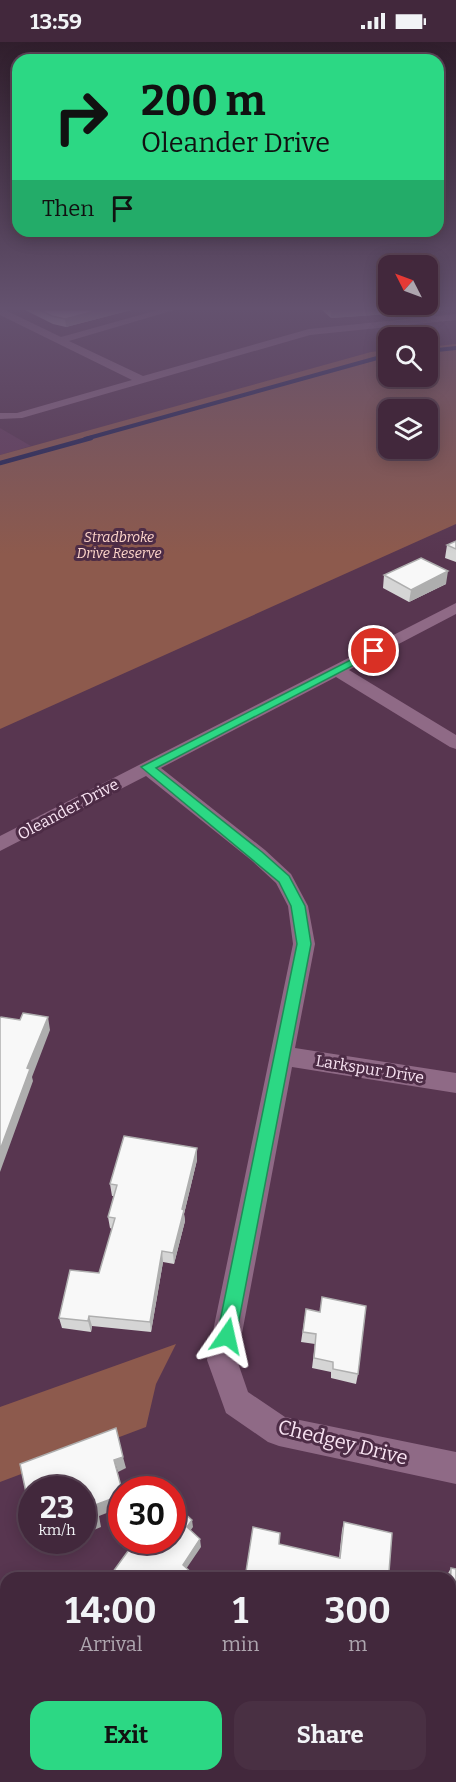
<!DOCTYPE html>
<style>
body{margin:0;font-family:Bitter,serif;background:#493043;color:#f1f3f6;height:100vh;display:flex;flex-direction:column;font-size:22px;white-space:nowrap}
*{box-sizing:border-box;margin:0}
p{font-size:20px;color:#aea6af}
.icon{flex:none;width:33px;height:33px;fill:none;stroke:currentColor;stroke-width:2;stroke-linecap:round;stroke-linejoin:round}
.map{position:relative;flex:1;overflow:hidden}
.sheet{position:absolute;left:0px;top:1530px;width:456px;height:210px;display:flex;flex-direction:column;background:#42283c;border-radius:18px 18px 0 0;box-shadow:0 3px 15px #0003,0 0 0 2px #5a4456}
.sheet>*{flex:none}
.banner{position:absolute;left:12px;top:12px;width:432px;height:183px;border-radius:18px;box-shadow:0 3px 15px #0003,0 0 0 2px #5a4456;background:#2cd884;color:#111;overflow:hidden}
.needle{width:39px;rotate:312deg}
.tools{position:absolute;left:378px;top:213px;display:grid;gap:12px}
.tools a{display:grid;place-items:center;width:60px;height:60px;border-radius:12px;background:#42283c;box-shadow:0 3px 15px #0003,0 0 0 2px #5a4456;font-size:30px}
.speed{position:absolute;left:18px;top:1434px;display:flex;gap:12px;font-size:30px;font-weight:700;text-align:center}
.speed>*{display:grid;place-content:center;width:78px;height:78px;border-radius:50%;background:#42283c;box-shadow:0 3px 15px #0003,0 0 0 2px #5a4456;line-height:1}
.speed small{font-size:15px;font-weight:400}
.speed .limit{border:9px solid #d22;background:#fff;color:#111}
.pin{position:absolute;display:grid;place-items:center;width:51px;height:51px;color:#fff;margin:-26px;border:3px solid #fff;border-radius:50%;box-shadow:0 2px 6px #0007}
.me{position:absolute;width:66px;margin:-33px;rotate:11deg;stroke-linejoin:round;filter:drop-shadow(0 0 4px #0008)}
.turn{display:flex;align-items:center;gap:21px;height:126px;padding:0 30px;font-size:27px}
.turn .icon{width:78px;height:78px;stroke-width:2.5}
.turn b{display:block;font-size:42px;line-height:51px}
.then{display:flex;align-items:center;height:57px;padding:0 30px;background:#0003;gap:12px;font-size:22px}
.eta{display:flex;justify-content:space-evenly;align-items:center;height:102px;text-align:center}
.eta b{font-size:36px;font-weight:700;line-height:42px}
.action{display:flex;gap:12px;margin-top:auto;padding:12px 30px}
.action a{flex:1;height:69px;border-radius:18px;background:#2cd884;color:#111;font-size:24px;font-weight:700;line-height:69px;text-align:center}
.action a+a{background:#493043;color:#f1f3f6}
.status{display:flex;justify-content:space-between;align-items:center;height:42px;padding:0 30px;background:#42283c;direction:ltr}
.status svg{height:16px;fill:currentColor}
.map>svg:first-child{display:block}
</style>
<div class="status"><b>13:59</b><svg viewBox="0 0 49 12"><path d="M0 12V9h3v3zM5 12V6h3v6zM10 12V3h3v9zM15 12V0h3v12zM26 1h20v11H26zM47 4h2v5h-2z"/></svg></div>
<div class="map">
<svg width="456" height="1740" viewBox="0 0 456 1740">
<rect width="100%" height="100%" fill="#583650"/>
<path fill="#653d5c" d="M0,386L31,404L0,413Z"/>
<path fill="#8d5a4d" fill-rule="evenodd" d="M456,302V482L0,687V413L371,310L388,308V334H428V305ZM388,368H428V406H388Z
M176,1302L156,1342L146,1385L0,1440V1365Z"/>
<g fill="none" stroke-linecap="round" stroke-linejoin="round">
<path stroke="#1f2354" stroke-width="4" d="M428,309L456,306
M85,397L388,313"/>
<path stroke="#1f2354" stroke-width="4.5" d="M0,421L91,396"/>
<path fill="#8f6a86" fill-rule="evenodd" d="M0,268H5L61,295L158,268H174L69,299L143,334L309,287L456,272V278L310,293L22,376L0,377V371H17L132,338L0,273Z
M456,561V572L349,628L456,693V707L450,705L336,635L161,726L265,808L291,832L308,864L315,902L295,1006L456,1031V1051L292,1025L237,1318L248,1350L285,1375L456,1410V1442L279,1404L268,1400L226,1371L207,1318L293,902L288,864L276,841L251,818L146,734L0,809V794Z"/>
</g>
<path fill="#d5d5d5" d="M25,268H131L66,285L53,282Z
M322,268H445L331,276Z
M456,499V520L445,516L447,503Z
M384,533L446,542L409,560L383,546Z
M197,1106V1118L184,1172L185,1179L174,1222L163,1220L151,1290L92,1284L91,1290L62,1286L59,1276L99,1231L112,1187L110,1186L108,1175L114,1154H112L110,1142Z
M306,1267L358,1332L356,1342L331,1336V1330L312,1326L315,1302L301,1300Z
M344,1480L389,1530L245,1536L279,1502L339,1516L342,1488Z
M451,1526L456,1527V1607L450,1606V1536H446L447,1533Z"/>
<path fill="#aeaeae" d="M99,268H131L66,285L65,277Z
M345,268H445L331,276V269Z
M448,529L446,542L409,560L411,548Z
M48,975L50,988L32,1035L33,1039L0,1130V1108L27,1026Z
M197,1106V1118L184,1172L185,1179L174,1222L173,1211L182,1167Z
M162,1209L163,1220L151,1290L150,1280Z
M89,1274L92,1284L91,1290L88,1279Z
M123,1415L126,1426L118,1430L114,1418Z
M122,1453V1465L99,1474L101,1485L82,1493V1481L95,1463Z
M192,1478L193,1485L188,1492L187,1485Z
M200,1497L201,1505L184,1530L183,1523Z"/>
<path fill="#f8f8f8" stroke="#aeaeae" stroke-width="1.5" d="M40,268H99L65,277L52,274Z
M456,499V507L447,503Z
M421,516L448,529L411,548L384,533Z
M23,971L48,975L27,1026L30,1027L0,1108V976L1,975L20,978Z
M124,1094L197,1106L182,1167L184,1168L173,1211L162,1209L150,1280L89,1274L88,1279L59,1276L70,1228L99,1231L115,1176L108,1175L117,1143L110,1142Z
M322,1255L366,1264L358,1332L333,1327V1320L314,1316L316,1292L303,1290L306,1267L320,1270Z
M116,1386L123,1415L114,1418L122,1448V1453L95,1463L97,1475L82,1481V1448H32V1479L20,1422Z
M172,1460L192,1478L187,1485L200,1497L183,1523L194,1533L192,1536H112L110,1534L136,1498H172Z
M344,1480L392,1491L389,1530L406,1534V1536H245L253,1485L280,1491L279,1502L340,1516Z
M451,1526L456,1527V1601L450,1600V1554Z
M0,1724L6,1725V1734H40L64,1740H0Z
M274,1734H309V1740H273Z"/>
<linearGradient id="sky" x2="0" y2="1"><stop stop-color="#301e2c"/><stop offset="0.52" stop-color="#64526f"/><stop offset="1" stop-color="#64526f" stop-opacity="0"/></linearGradient>
<rect width="456" height="512" fill="url(#sky)"/>
<path fill="#2cd884" stroke="#1d8c56" stroke-width="1.5" d="M374,606L377,607V611L156,726L262,810L289,834L305,864L311,902L236,1294L233,1301L227,1304L220,1301L217,1294L297,902L291,864L279,840L141,725Z"/>
<g text-anchor="middle" dominant-baseline="central" stroke-width="6" stroke-linejoin="round" paint-order="stroke">
<g font-size="14" font-style="italic" fill="#fed6cb" stroke="#4d2c46">
<text x="119" y="495">Stradbroke<tspan x="119" dy="16">Drive Reserve</tspan></text>
</g>
<g font-size="16" fill="#f8e3f2" stroke="#4d2c46">
<text transform="translate(68 767) rotate(-28)">Oleander Drive</text>
<text transform="translate(370 1027) rotate(9)">Larkspur Drive</text>
</g>
<g font-size="20" fill="#f8e3f2" stroke="#4d2c46">
<text transform="translate(343 1400) rotate(14)">Chedgey Drive</text>
</g>
</g>
</svg>
<div class="tools">
<a><svg class="needle" viewBox="-14 -14 28 28"><path d="M0-13l5 13h-10z" fill="#e53935"/><path d="M0 13l5-13h-10z" fill="#aea6af"/></svg></a>
<a><svg class="icon" aria-label="search" viewBox="0 0 24 24"><circle cx="10" cy="10" r="6"/><path d="M15 15l6 6"/></svg></a>
<a><svg class="icon" aria-label="layers" viewBox="0 0 24 24"><path d="M12 4l9 5-9 5-9-5zM3 14l9 5 9-5"/></svg></a>
</div>
<div class="speed"><div>23<small>km/h</small></div><div class="limit">30</div></div>
<div class="pin" style="left:374px;top:609px;background:#d93025"><svg class="icon" aria-label="arrive" viewBox="0 0 24 24"><path d="M6 21V4h12l-3 4 3 4H6"/></svg></div>
<svg class="me" style="left:227px;top:1294px" viewBox="-20 -20 40 40"><path d="M0-17L14 15 0 8-14 15z" fill="#2cd884" stroke="#fff" stroke-width="4"/></svg>
<div class="banner">
<div class="turn"><svg class="icon" aria-label="right" viewBox="0 0 24 24"><path d="M7 20v-9h11M14 6l5 5-5 5"/></svg><div><b>200 m</b>Oleander Drive</div></div>
<div class="then">Then<svg class="icon" aria-label="arrive" viewBox="0 0 24 24"><path d="M6 21V4h12l-3 4 3 4H6"/></svg></div>
</div>
<section class="sheet">
<div class="eta">
<div><b>14:00</b><p>Arrival</p></div>
<div><b>1</b><p>min</p></div>
<div><b>300</b><p>m</p></div>
</div>
<div class="action"><a>Exit</a><a>Share</a></div>
</section>
</div>
